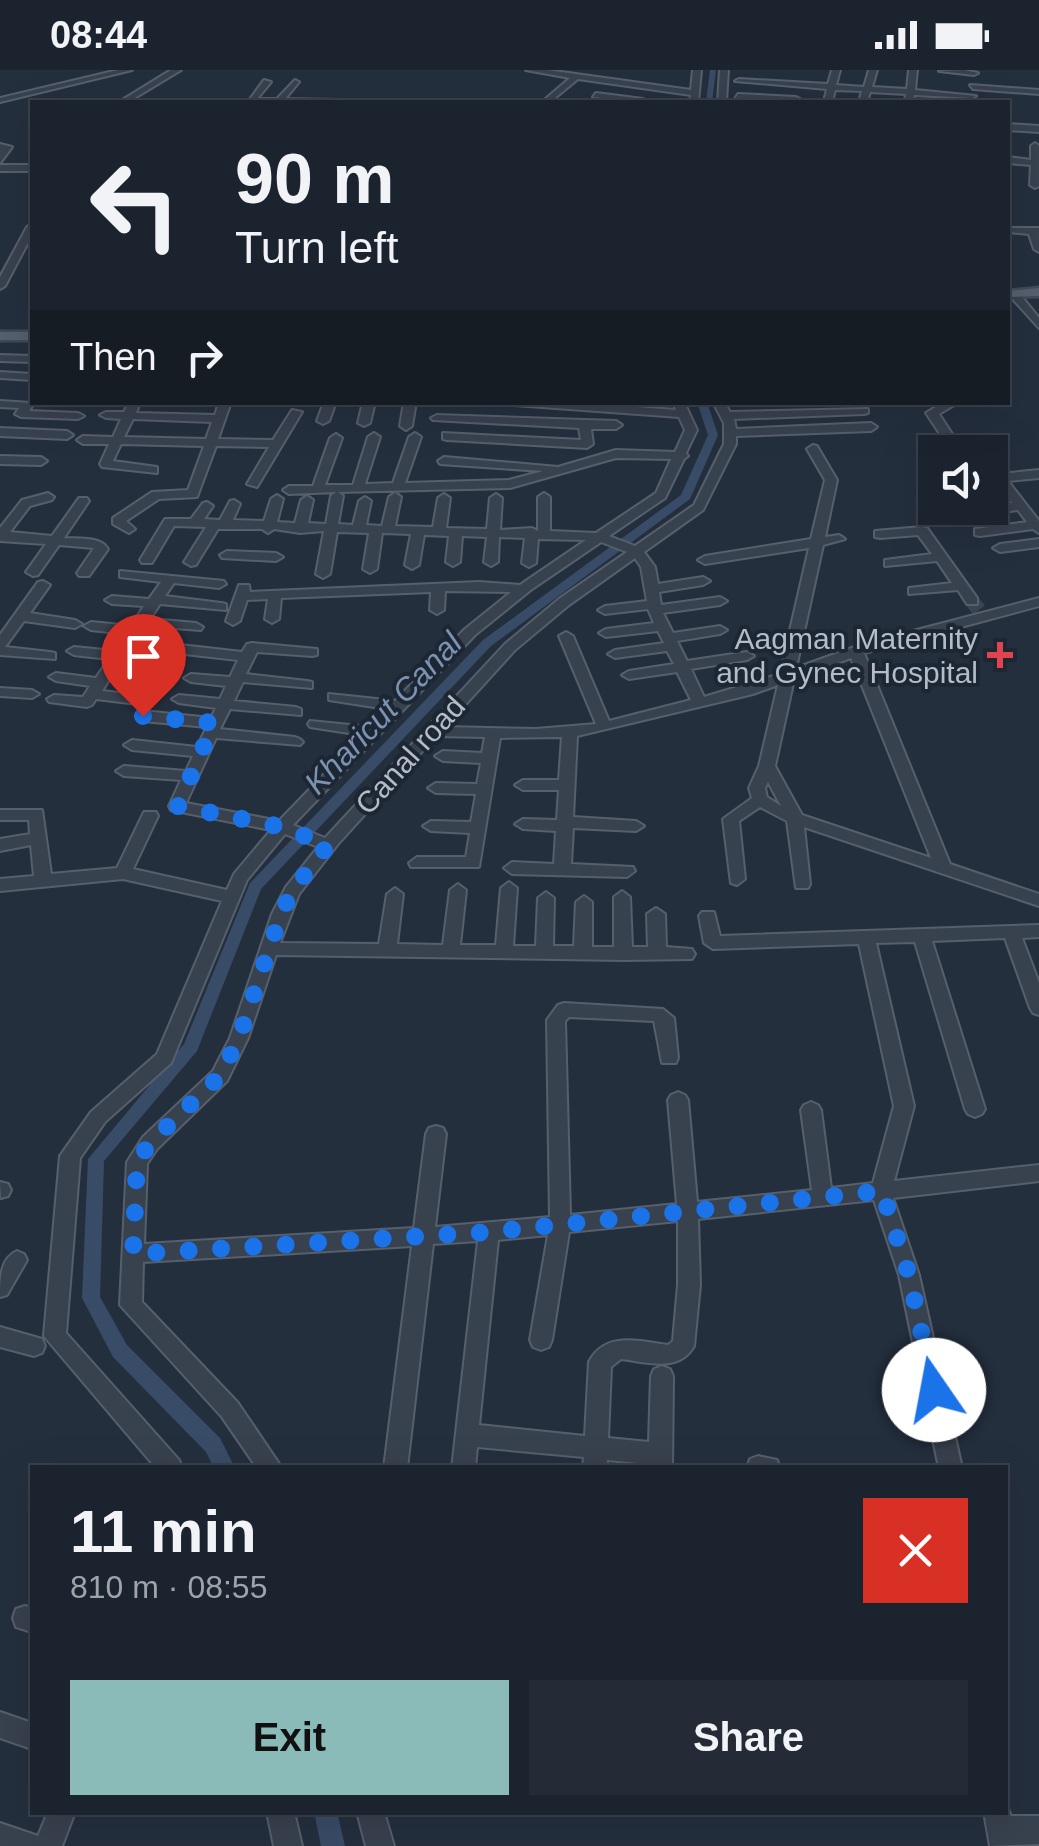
<!DOCTYPE html>
<meta charset="utf-8">
<style>
body{margin:0;font-family:Arial,sans-serif;background:#242b36;color:#f1f3f6;height:100vh;display:flex;flex-direction:column;font-size:38px;white-space:nowrap}
*{box-sizing:border-box;margin:0}
p{font-size:32px;color:#a0a4aa}
.icon{flex:none;width:55px;height:55px;fill:none;stroke:currentColor;stroke-width:2;stroke-linecap:round;stroke-linejoin:round}
.map{position:relative;flex:1;overflow:hidden}
.details{position:absolute;left:30px;top:1395px;width:978px;height:350px;display:flex;flex-direction:column;background:#1b232e;border-radius:0px;box-shadow:0 10px 40px #0002,0 0 0 2px #39404a}
.details>*{flex:none}
.hud{position:absolute;left:30px;top:30px;width:980px;height:305px;border-radius:0px;box-shadow:0 10px 40px #0002,0 0 0 2px #39404a;background:#1b232e;color:#f1f3f6;overflow:hidden}
.controls{position:absolute;left:918px;top:365px;display:grid;gap:20px}
.controls a{display:grid;place-items:center;width:90px;height:90px;border-radius:0px;background:#1b232e;box-shadow:0 10px 40px #0002,0 0 0 2px #39404a;font-size:50px}
.pin{position:absolute;display:grid;place-items:center;width:85px;height:85px;color:#fff;margin:-102px -42px;border-radius:50% 50% 50% 0;rotate:-45deg;box-shadow:0 0 10px #0007}
.pin .icon{rotate:45deg}
.me{position:absolute;width:110px;margin:-55px;rotate:348deg;stroke-linejoin:round;filter:drop-shadow(0 0 8px #0008)}
.turn{display:flex;align-items:center;gap:35px;height:210px;padding:0 40px;font-size:45px}
.turn .icon{width:130px;height:130px;stroke-width:2.5}
.turn b{display:block;font-size:70px;line-height:85px}
.then{display:flex;align-items:center;height:95px;padding:0 40px;background:#0003;gap:20px;font-size:38px}
.round{display:grid;place-items:center;flex:none;width:105px;height:105px;border-radius:0px;background:#242b36}
.headline{display:flex;align-items:center;justify-content:space-between;height:170px;padding:0 40px}
h1{font-size:60px;font-weight:600;line-height:75px}
.cta{display:flex;gap:20px;margin-top:auto;padding:20px 40px}
.cta a{flex:1;height:115px;border-radius:0px;background:#8bbbb9;color:#111;font-size:40px;font-weight:600;line-height:115px;text-align:center}
.cta a+a{background:#242b36;color:#f1f3f6}
.status{display:flex;justify-content:space-between;align-items:center;height:70px;padding:0 50px;background:#1b232e;direction:ltr}
.status svg{height:28px;fill:currentColor}
.map>svg:first-child{display:block}
</style>
<div class="status"><b>08:44</b><svg viewBox="0 0 49 12"><path d="M0 12V9h3v3zM5 12V6h3v6zM10 12V3h3v9zM15 12V0h3v12zM26 1h20v11H26zM47 4h2v5h-2z"/></svg></div>
<div class="map">
<svg width="1039" height="1776" viewBox="0 0 1039 1776">
<rect width="100%" height="100%" fill="#242f3e"/>
<g fill="none" stroke-linecap="round" stroke-linejoin="round">
<path fill="#394c67" fill-rule="evenodd" d="M710,0H716L712,32H706Z
M697,332H707L718,365L690,429L491,576L261,819L197,981L104,1091L100,1227L127,1275L220,1368L235,1398H214L206,1382L113,1287L82,1228L88,1089L184,974L250,813L483,570L681,425L708,365Z
M314,1742H337L345,1776H321Z"/>
<path stroke="#3a4453" stroke-width="15" stroke-dasharray="15 8" stroke-linecap="butt" d="M972,531L979,540"/>
<g stroke="#565f6c" stroke-width="4">
<path id="minor" d="M118,0H132L0,32V28Z
M171,0H181L128,32H119Z
M526,0H547L691,20L693,0H701L698,32H690L691,25L578,9L550,32H542L570,8Z
M720,0H728L726,32H718Z
M832,0H840L836,15L864,17L869,0H877L872,17L907,19L909,0H917L915,20L976,26L972,28L914,25L913,32H905L906,24L870,22L867,32H859L862,21L835,20L832,32H824L827,19L735,11L739,9L828,14Z
M964,0L978,3L974,5L939,1Z
M264,10L271,12L257,29H277L295,10L299,12L285,29L340,30L344,32H248Z
M970,15L1039,20V24L973,19Z
M596,23L643,29L647,31L636,32L593,27Z
M738,24L796,27L800,29L796,31L743,29L741,32H733Z
M1008,54L1039,56V62L1008,60Z
M1035,73L1039,76V116L1035,118L1030,115L1031,95L1008,93V87L1031,90V76Z
M0,74L12,77L0,93Z
M0,95H32V101H0Z
M32,154V165L5,216L0,219V207L27,157Z
M1008,158H1039V182L1034,179L1029,164L1008,162Z
M1010,222H1018L1039,248V258L1010,226Z
M0,285L32,286V292L0,291Z
M0,302L32,304V310L0,308Z
M0,331L31,333L33,335L29,341L78,343L84,346L78,349L21,347L15,344L19,338L0,337Z
M129,332H140L136,343L215,345L219,332H231L218,369L273,370L292,340L302,342L257,417L247,414L269,377L216,376L197,427L159,429L126,451L135,459L129,463L113,454V448L152,422L188,420L204,376L121,374L113,391L157,397V403L102,397L100,394L109,374H83L77,370L83,366L113,367L121,349L106,348L100,345L106,342H124ZM133,349L212,352L206,369L124,367Z
M324,332H336L329,351L323,354L317,351Z
M363,332H375L370,353L364,356L358,353Z
M404,332H416L412,356L406,360L400,356Z
M509,332H570L676,340L673,332H684L697,360L686,383L688,386L684,389L665,428L609,466L635,476L694,435L724,374V353L713,332H724L730,342L868,339V343L864,344L734,349L736,359L871,353L877,357L871,361L736,366V374L703,440L644,482L655,497L658,514L703,507L710,511L703,515L659,522L661,535L720,527L727,531L720,535L663,543L673,563L720,556L727,560L720,564L677,571L687,591L747,582L754,586L747,590L691,599L704,627L780,604L809,478L705,494L698,490L705,486L811,469L825,410L807,379L813,375L817,376L837,410L825,467L839,465L845,469L823,475L796,598L863,574L1039,528V536L864,583L950,794L1039,824V836L804,757L810,814L808,818H796L787,751L760,737L739,751L745,809L737,815L731,813L723,749L752,728L749,718L759,696L778,615L753,624L577,666L573,747L636,751L644,756L636,761L573,758L571,794L633,797L635,801L627,807L512,804L504,798L512,792L554,794L556,761L523,759L515,754L523,749L557,750L559,720H523L515,715L523,710H559L562,667L500,668L479,797H411L409,793L417,787H466L470,763L431,761L423,756L431,751L471,752L476,724L436,723L428,718L436,713L477,714L481,693L443,691L435,686L443,681L482,683L485,667L436,666L338,774L299,824L280,873L379,874L387,824L395,818L403,824L397,874L443,875L450,820L458,814L466,820L460,875H496L501,818L509,812L517,818L513,876H536L538,828L546,822L554,828L553,876H574L576,832L584,826L592,832V877H614V827L622,821L630,827L632,877H648L647,844L656,838L665,844L666,877L692,879L695,884L692,889L623,890L276,885L248,968L227,1011L157,1079L147,1094L144,1174L414,1158L426,1064L429,1058L436,1056L443,1058L446,1064L435,1157L550,1147L547,950L558,935L564,933L663,939L674,948L678,988L676,993H662L654,951L569,947L565,951L570,1145L677,1134L668,1030L671,1025L678,1022L685,1025L688,1030L697,1132L812,1120L801,1040L804,1035L811,1032L818,1035L821,1040L831,1118L873,1113L894,1036L859,874L713,879L704,873L699,846L702,842H714L720,866L1039,855V867L1022,868L1039,913V945L1033,943L1030,938L1005,868L932,871L985,1039L982,1044L975,1047L968,1044L965,1039L915,872L876,873L914,1036L894,1111L1039,1095V1111L893,1128L919,1205L962,1398H939L899,1205L874,1130L698,1149L700,1215L694,1276C679,1303 647,1292 621,1289L611,1297L608,1368L649,1372L651,1306L654,1299L662,1296L670,1299L673,1306L672,1398H648L649,1394L607,1390V1398H583L584,1387L477,1377L475,1398H452L478,1171L433,1174L407,1398H384L412,1176L143,1192L142,1232L238,1333L282,1398H257L222,1347L120,1235L127,1092L143,1067L213,1001L230,968L272,844L286,817L318,777L285,764L247,810L171,993L105,1052L80,1088L66,1263L179,1390L182,1398H156L44,1266L60,1086L91,1042L157,984L222,831L123,809L0,821V809L34,806L31,775L0,781V769L30,764L29,750H0V740H42L51,804L117,798L144,742H156L158,746L133,799L227,820L234,804L271,760L171,740L169,736L181,710L124,706L116,701L124,696L186,701L193,686L132,680L124,675L132,670L197,677L207,657L143,651L136,646L143,641L211,648L216,638L179,633L172,629L179,625L220,629L226,616L191,612L184,608L191,604L230,607L238,590L131,578L118,597L170,604L177,608L170,612L112,605L102,621L151,627V633L146,635L96,629L92,635L87,637L49,632L47,629L54,625L83,627L90,616L56,611L49,607L56,603L96,608L109,589L74,585L67,581L74,577L114,581L126,564L91,560L84,556L91,552L131,556L144,536L112,534L105,530L112,526L149,529L161,512L120,507V501L224,511L226,514L219,518L174,513L165,526L221,533L226,534V540L160,534L150,549L196,553L203,557L201,560L145,556L136,570L242,582L247,574L252,573L317,579V585L312,586L257,582L246,604L307,611L312,612V618L243,612L234,631L296,637L301,639V645L230,639L220,659L295,667L300,669L303,672L300,675L216,668L186,733L279,751L362,665L310,657L308,654L310,651L370,657L387,639L329,630V624L395,631L465,559L511,522L445,521L444,540L437,544L430,540L431,522L281,528L279,549L272,553L265,549L268,529L247,530L240,551L233,555L226,551L239,515H249L250,522L479,512L520,515L586,470L538,469L536,493L529,497L522,493L525,468L499,467L498,492L491,496L484,492L487,467L462,466L460,492L453,496L446,492L449,466L424,465L419,495L412,499L405,495L411,464L382,463L377,499L370,503L363,499L369,463L337,462L330,504L323,508L316,504L324,461L300,463L274,459L268,463L262,459H218L196,495L191,496L184,492L206,457L174,456L152,493H142L140,490L165,449H191L203,433L207,432L213,436L204,449L220,450L230,431L234,430L240,434L233,450L264,451L271,429L277,425L283,429L277,452L295,453L301,430L307,426L313,430L308,453L326,454L331,426L336,422L289,424L283,420L289,416H313L330,368L336,364L342,368L325,415H353L368,367L374,363L380,367L365,414L393,413L409,367L415,363L421,367L405,413L509,410L543,401L440,394L438,391L444,387L558,397L616,380L675,382L685,360L679,347L514,335ZM616,388L671,389L656,423L596,463L550,461V427L544,423L538,427V461L532,458L500,460L502,428L496,424L490,428L487,459L446,458L450,428L444,424L438,428L433,457L395,456L401,427L395,423L389,427L382,456L366,455L371,431L365,427L359,431L353,455L338,454L343,426L338,422L510,418ZM601,472L627,482L559,529L505,574L325,768L293,755L475,565L532,519ZM635,488L641,497L647,531L605,536L598,540L605,544L648,539L654,553L606,559L599,563L606,567L658,561L664,573L615,580L608,584L615,588L667,581L674,594L629,601L622,605L629,609L677,602L691,630L609,651L573,566L566,562L559,566L596,654L536,659L445,657L515,580L569,535ZM851,588L931,788L802,745L775,696L794,609ZM768,712L781,736L767,727L765,718ZM678,1151V1215L673,1271L668,1275C639,1271 605,1261 589,1292L585,1366L479,1355L498,1170L548,1165L530,1270L533,1277L541,1280L549,1277L552,1270L569,1162Z
M944,332H959L939,344L964,382H952L926,343Z
M437,345L616,351L622,355L616,359H591L593,374L587,378L447,370L443,369V363L581,370L579,358L433,350L431,348Z
M0,358L67,361L73,365L67,369L0,366Z
M0,386L41,387L47,391L41,395L0,394Z
M1039,400V408L1008,411L1039,451V463L1033,459L980,466L975,465V459L1027,452L1018,440L965,447L959,443L965,439L1012,433L996,412L990,413V405Z
M48,423L54,427L52,430L30,436L10,462L52,466L79,428H87L89,431L64,468C78,469 100,466 108,479L89,506H79L77,503L94,478L59,475L38,505L33,506L26,502L46,474L0,471V458L22,430Z
M922,457L927,458L977,528V534H967L958,520L909,524V518L952,513L937,491L885,496V490L932,484L918,465L880,468L875,467V461Z
M1039,469V477L1000,482L993,478L1000,474Z
M227,481L276,483L283,487L276,491L222,488L220,485Z
M43,511L50,515L30,543L75,550L82,554L75,558L24,551L5,577L50,582L55,583V589L0,585V565L38,512Z
M0,618L32,620L39,624L32,628L0,626Z
M0,1112L8,1114L11,1120L8,1126L1,1128Z
M17,1181L24,1184L27,1190L7,1225L0,1227C0,1210 0,1188 17,1181Z
M0,1257L42,1269L45,1276L42,1283L34,1286L0,1277Z
M758,1386L777,1390L780,1398H747L750,1389Z
M25,1536L32,1538V1562L16,1557L13,1548L16,1539Z
M0,1642L32,1653V1679L0,1668Z
M1005,1732L1011,1746H1039V1774L990,1776L984,1742H1005Z
M48,1742H75L62,1776H0V1753L38,1766Z
M267,1742H294L302,1776H274Z
M357,1742H384L394,1776H366Z"/>
</g>
<g stroke="#414a57" stroke-width="5">
<path id="major" d="M1039,218V226L1008,227V221Z
M0,262H32V270H0Z"/>
</g>
<use href="#minor" fill="#38414e" fill-rule="evenodd"/>
<use href="#major" fill="#56606e" fill-rule="evenodd"/>
</g>
<g fill="none" stroke-linecap="round" stroke-linejoin="round">
<path stroke="#1a73e8" stroke-width="18" stroke-dasharray="0 32.4" d="M143,646L214,653L178,736L282,757L328,775L292,821L281,844L239,968L220,1006L150,1073L137,1092L133,1184L489,1162L882,1121L909,1205L934,1320"/>
</g>
<path fill="#e0444e" stroke="#1d2633" stroke-width="4" d="M995 570h10v10h10v10h-10v10h-10v-10h-10v-10h10z"/>
<g text-anchor="middle" dominant-baseline="central" stroke-width="8" stroke-linejoin="round" paint-order="stroke">
<g font-size="30" fill="#b4bcc9" stroke="#1d2633" text-anchor="end">
<text x="978" y="568">Aagman Maternity<tspan x="978" dy="34">and Gynec Hospital</tspan></text>
</g>
<g font-size="30" fill="#b4bcc9" stroke="#1d2633">
<text transform="translate(410 685) rotate(-48)">Canal road</text>
</g>
<g font-size="32" font-style="italic" fill="#7c92b1" stroke="#1d2633">
<text transform="translate(383 643) rotate(-46)">Kharicut Canal</text>
</g>
</g>
</svg>
<div class="controls">
<a><svg class="icon" aria-label="sound" viewBox="0 0 24 24"><path d="M4 9h4l5-4v14l-5-4H4zM17 9q2 3 0 6"/></svg></a>
</div>
<div class="pin" style="left:143px;top:646px;background:#d93025"><svg class="icon" aria-label="arrive" viewBox="0 0 24 24"><path d="M6 21V4h12l-3 4 3 4H6"/></svg></div>
<svg class="me" style="left:934px;top:1320px" viewBox="-20 -20 40 40"><circle r="19" fill="#fff"/><path d="M0-13L10 11 0 6-10 11z" fill="#1a73e8"/></svg>
<div class="hud">
<div class="turn"><svg class="icon" aria-label="left" viewBox="0 0 24 24"><path d="M17 20v-9H6M10 6l-5 5 5 5"/></svg><div><b>90 m</b>Turn left</div></div>
<div class="then">Then<svg class="icon" aria-label="right" viewBox="0 0 24 24"><path d="M7 20v-9h11M14 6l5 5-5 5"/></svg></div>
</div>
<section class="details">
<div class="headline"><div><h1>11 min</h1><p>810 m · 08:55</p></div><a class="round" style="background:#d93025;color:#fff"><svg class="icon" aria-label="close" viewBox="0 0 24 24"><path d="M6 6l12 12M18 6L6 18"/></svg></a></div>
<div class="cta"><a>Exit</a><a>Share</a></div>
</section>
</div>
